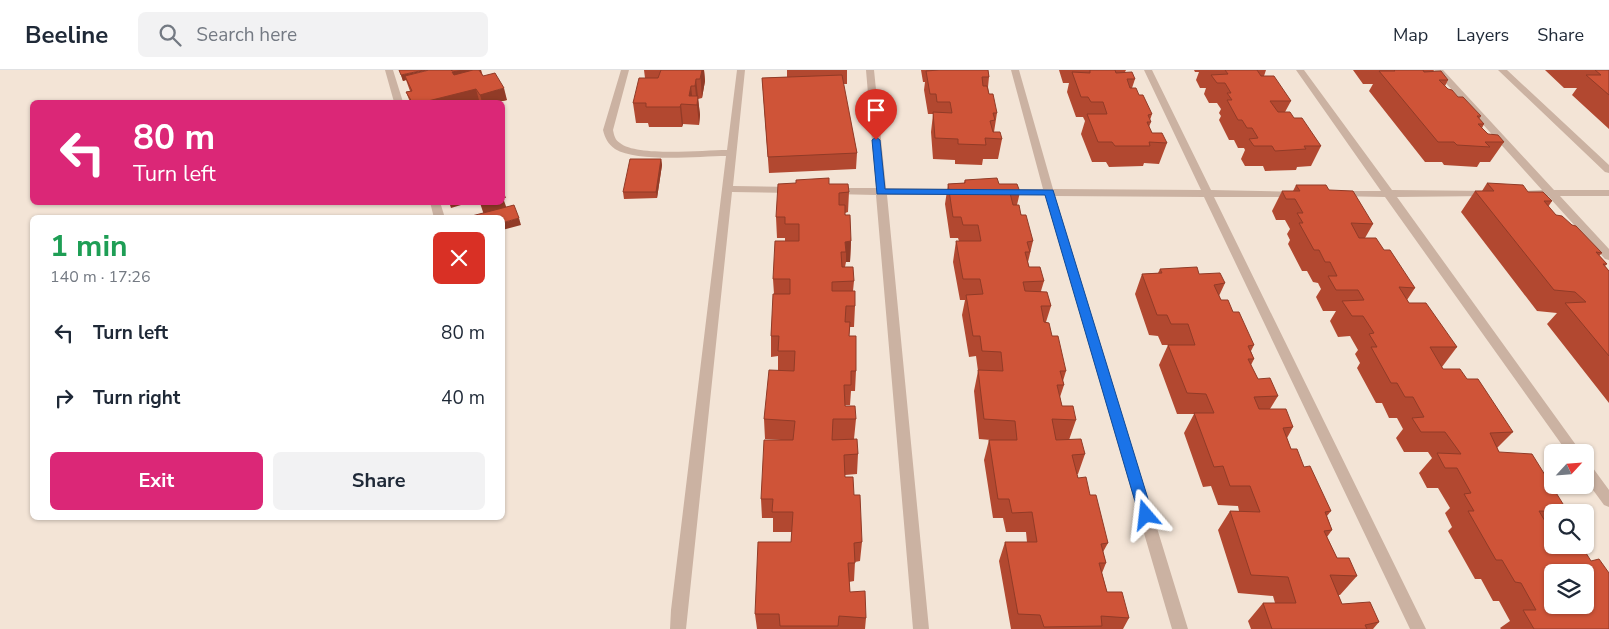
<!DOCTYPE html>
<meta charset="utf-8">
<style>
body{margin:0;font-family:"Nunito Sans",sans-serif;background:#f2f2f3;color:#1f2937;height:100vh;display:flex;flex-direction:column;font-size:19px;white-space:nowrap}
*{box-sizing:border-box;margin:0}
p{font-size:16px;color:#747a83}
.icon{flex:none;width:28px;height:28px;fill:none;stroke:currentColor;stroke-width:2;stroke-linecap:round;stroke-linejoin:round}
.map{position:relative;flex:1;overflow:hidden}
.side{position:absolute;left:30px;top:145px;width:475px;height:305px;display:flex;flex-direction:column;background:#fff;border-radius:8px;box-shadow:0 1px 4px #0004}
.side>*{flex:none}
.banner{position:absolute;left:30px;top:30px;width:475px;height:105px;border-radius:8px;box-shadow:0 1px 4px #0004;background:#db2777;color:#fff;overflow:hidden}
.needle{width:32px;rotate:64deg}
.tools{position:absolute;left:1544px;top:374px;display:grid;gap:10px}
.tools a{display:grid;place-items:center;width:50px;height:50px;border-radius:8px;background:#fff;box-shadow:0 1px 4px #0004;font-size:25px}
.pin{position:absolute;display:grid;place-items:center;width:42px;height:42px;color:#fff;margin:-51px -21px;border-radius:50% 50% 50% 0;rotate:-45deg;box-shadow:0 0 5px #0007}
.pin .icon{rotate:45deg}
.me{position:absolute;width:55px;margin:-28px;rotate:343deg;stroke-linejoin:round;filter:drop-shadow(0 0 4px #0008)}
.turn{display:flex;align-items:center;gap:18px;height:105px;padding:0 20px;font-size:22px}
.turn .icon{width:65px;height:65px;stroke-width:2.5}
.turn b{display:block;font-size:35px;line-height:42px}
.round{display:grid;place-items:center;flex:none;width:52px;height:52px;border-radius:8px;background:#f2f2f3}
.summary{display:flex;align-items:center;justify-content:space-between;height:85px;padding:0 20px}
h1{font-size:30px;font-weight:700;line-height:38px;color:#1e9e55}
.primary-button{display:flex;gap:10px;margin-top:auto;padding:10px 20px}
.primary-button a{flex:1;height:58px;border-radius:8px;background:#db2777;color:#fff;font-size:20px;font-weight:700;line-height:58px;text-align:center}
.primary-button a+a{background:#f2f2f3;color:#1f2937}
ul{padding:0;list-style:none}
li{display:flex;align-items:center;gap:15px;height:65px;padding:0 20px}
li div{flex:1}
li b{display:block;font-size:19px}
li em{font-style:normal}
header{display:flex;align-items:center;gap:30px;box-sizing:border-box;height:70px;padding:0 25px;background:#fff;border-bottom:1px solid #e0e1e3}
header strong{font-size:24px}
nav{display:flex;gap:28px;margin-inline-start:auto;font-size:18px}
.search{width:350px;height:45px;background:#f2f2f3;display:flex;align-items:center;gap:12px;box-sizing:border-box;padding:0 18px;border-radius:8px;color:#747a83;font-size:19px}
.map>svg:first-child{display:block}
</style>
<header>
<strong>Beeline</strong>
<div class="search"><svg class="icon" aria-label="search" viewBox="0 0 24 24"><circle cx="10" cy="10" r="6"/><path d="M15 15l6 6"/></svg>Search here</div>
<nav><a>Map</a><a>Layers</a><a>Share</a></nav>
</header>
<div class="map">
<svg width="1609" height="559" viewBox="0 0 1609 559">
<rect width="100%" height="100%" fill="#f3e4d6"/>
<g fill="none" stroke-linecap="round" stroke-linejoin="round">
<path fill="#cbb2a2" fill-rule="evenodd" d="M385,0H393L403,32H394Z
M621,0H629L613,60C614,65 615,70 620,73C637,87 703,80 727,80L737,0H745L733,116L794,117L799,120L794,123L732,122L686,559H670L671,540L726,86C699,86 638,93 615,79C608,74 605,68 603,60Z
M866,0H874L886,118L963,119L968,122L963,125H887L929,559H913L876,125L833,124L828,121L833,118H876Z
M1011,0H1019L1053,119L1201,120L1144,0H1152L1211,120L1300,122L1301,124L1296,127H1214L1426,559H1410L1204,127L1055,126L1188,559H1172L1045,125H1003L998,122L1003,119H1043Z
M1296,0H1304L1392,120L1492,121L1493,123L1488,126L1397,127L1581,382H1567L1385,127L1334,126L1333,124L1338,121H1381Z
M1434,0H1443L1554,120H1609V126H1560L1609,179V190L1605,189L1548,126L1522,125L1521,123L1522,121L1542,120Z
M1498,0H1507L1609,95V103L1605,102Z
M430,132H440L445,148H434Z
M1585,392L1590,394L1609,420V437L1604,435L1585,409Z"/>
</g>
<path fill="#b24830" d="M452,0H481L483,6L507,30L498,32H481L479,30L471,32H410L406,22L410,21L406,10L403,11L401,5Z
M644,0H704L705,11L702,28L698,29L700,45L699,55L683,54L682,57H649L648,53H636L633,33L645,8Z
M787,0H847V14H843L857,83L856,99L769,103L762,8L787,7Z
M921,0H988L989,7L988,17L989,24L997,43L994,62L1002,69L998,89H983L982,95L955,94V90L933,89L931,62L933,44H928L924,20L925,12H923Z
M1059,0H1126L1125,2L1135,9L1132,18L1139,25L1152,44L1150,50L1151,52L1149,57L1152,63L1167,73L1159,94L1144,93L1143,96L1109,97L1106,92H1092L1081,64L1085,51L1083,47H1076L1067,22L1069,13H1063Z
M1194,0H1266L1264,6L1291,31L1285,42L1294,48L1321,76L1311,96L1297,97L1296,100L1265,101L1263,96H1245L1241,89L1245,80L1244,78H1238L1234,70H1229L1219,50L1221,46L1219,43L1221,39L1217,33H1209L1204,24L1206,18H1200L1196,10L1199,2H1195Z
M1353,0H1434L1433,2L1448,10L1445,16L1448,19L1458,27L1481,46L1479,49L1484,54L1482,58L1488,64L1504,72L1490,92H1480L1477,97L1444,95L1442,92H1425L1369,21L1373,14H1363Z
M1545,0H1609V59L1572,25L1577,18H1564Z
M661,89L662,95L657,128L624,129L623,122Z
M829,108V114L849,122L848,142L845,143L851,171L850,192H846L845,197L854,211L853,221L855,236L854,257H850L849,266L856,301L855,321H851L850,335H845L856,349L854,369L858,384L857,404L845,405V407L854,425L862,472L860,491L855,492L854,511L849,512L850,522L866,548L865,559H757L755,544L791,472L792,462H773V448H762L761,429L781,370L765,369L764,349L778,300V286L771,287V266L774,224L773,209L785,171V168H777L776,147L796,113Z
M965,110L999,114L1020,122L1017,135L1033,171L1028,192L1029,197L1044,211L1041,221L1051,236L1046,252L1066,301L1063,311L1064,315L1060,327L1062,336L1076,350L1069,370L1085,384L1078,404H1077L1078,408L1090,425L1108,473L1103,482L1106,493L1102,503L1107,522L1129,548L1123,559H1011L999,491L1005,472H1027L1026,462H1006L1003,448H993L984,390L989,370H991L979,369L974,321L978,301L976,286L969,287L962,245L965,230H960L953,192L956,171H959L958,168H950L945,134L948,114L964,113Z
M1487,113L1528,122L1552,131L1548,137L1556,145L1572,155L1602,183L1599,186L1607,194L1605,196L1609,201V333L1547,254L1557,243L1537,241L1461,142L1475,121H1482Z
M1296,115L1329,120L1373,154L1365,168L1384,180L1415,218L1407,230L1409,233L1457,277L1442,297L1443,299L1467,309L1513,362L1497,378L1499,382L1568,442H1552V456L1550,458L1609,559H1501L1500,558L1510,551L1499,531H1493L1481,509H1475L1448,461L1452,457L1445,443L1450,438L1438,418H1427L1419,403L1432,388L1428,382H1404L1396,368L1403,359L1397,348H1389L1382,333H1376L1357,298L1360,293L1355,284L1358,280L1350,266L1338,267L1330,251L1336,241H1323L1316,227L1321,219L1318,213L1313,212L1307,201H1302L1288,174L1290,170L1287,164L1290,159L1285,150H1276L1272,141L1282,121H1293Z
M1160,199L1199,204L1225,213L1219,226L1221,230L1233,242L1254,275L1251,281L1254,289L1251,295L1258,309L1278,326L1270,339L1293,357L1287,368L1291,379L1304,397L1331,441L1327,446L1332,460L1327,467L1337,488L1357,506L1340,525H1338L1342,534L1379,552L1373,559H1251L1248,551L1263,533H1275L1273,526L1238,523L1218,460L1230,441H1239L1238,436L1218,435L1211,416L1203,417L1184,363L1194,344H1177L1159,295L1168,275H1162L1158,266L1149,265L1135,224L1142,204L1158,203Z"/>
<path fill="#913b27" d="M424,0H429L405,6L406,10L403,11L401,5Z
M463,0H481L482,9L456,13L452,2Z
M700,0H704L705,11L702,28Z
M696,9L700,45L699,55L695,16Z
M691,16L693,34L689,26Z
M504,18L507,30L498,32H482L480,25Z
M476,19L479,30L471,32H424Z
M681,34L683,54L682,57L680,37Z
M661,89L662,95L657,128L656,122Z
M502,118L506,128H503L507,139L484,145L480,133L502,132Z
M449,132H471L451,138Z
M519,148L521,155L502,160V153Z
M851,171L850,192H846V182L845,172Z"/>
<path fill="#cf5438" stroke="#913b27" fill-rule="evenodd" d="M399,0H424L401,5Z
M429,0H451L452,1V0H463L452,2L454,5L473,0H479L483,6L495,3L504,18L480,25L476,19L424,32H412L406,22L412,21L405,6Z
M661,0H702L700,9H696L695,16H691L689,26H698L697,35L681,34L680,37H646V33H633L639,8H658Z
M939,0H988L989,7H982L983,16H987L989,24H993L997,43H993L995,50L990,51L993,62H1000L1002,69L985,68L986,75L958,74V69L935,68L933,42L952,43L950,32H937L936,24H930L926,1Z
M1090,0H1115L1116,3L1132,2L1135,9H1127L1130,18H1136L1139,25H1143L1152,44L1148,45L1151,52H1147L1152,63H1162L1167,73L1149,72L1150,76H1115L1112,72H1098L1087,44H1107L1103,32H1091L1088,27H1081L1072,2L1090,3Z
M1225,0H1257L1261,6H1274L1291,31H1270L1278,42H1290L1294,48H1302L1321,76H1304L1306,79L1275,81L1272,76H1254L1249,69L1258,68L1252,58H1247L1242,50H1238L1227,30H1232L1227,23H1231L1225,13H1217L1211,5L1228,4Z
M1394,0H1423L1424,2L1441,1L1448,10H1439L1448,19L1452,20L1458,27H1463L1481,46H1477L1484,54H1478L1488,64L1498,65L1504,72H1485L1490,77L1457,75L1454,72H1438L1379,1H1395Z
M1595,0H1609V25L1586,5H1601Z
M842,5L857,83L768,87L762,8Z
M630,89H661L656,122H623Z
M829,108V114H848L849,122L839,123V135H845V145H850L851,171L845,172L846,182H841L842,197H853L854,211L832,212V221H855V236H846L845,252H850L849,266H856V301H851V315H844L845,336H855L856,349H833L832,370L857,369L858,384L844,385L845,407H853L854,425H860L862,472L854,473L855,493H848L850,522L865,521L866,548L839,546L838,556H780L779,544H755L758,472H791L793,442H772L773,429H761L764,370H793L795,351L764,349L769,300L794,301L795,281H778L779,266H771L773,224H790V209H773L775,171H799V154H785V147H776L778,114L796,113V110Z
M997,108L999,114H1017L1020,122L1010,123L1013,135H1019L1021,145H1026L1033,171L1027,172L1030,182H1025L1029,197H1040L1044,211L1023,212L1025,221L1047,222L1051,236H1041L1044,252L1049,253L1052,266H1058L1066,301H1060L1064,315H1057L1062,336H1073L1076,350L1052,349L1056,370L1081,369L1085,384L1072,385L1078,408L1086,407L1090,425H1096L1108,473L1101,474L1106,493H1099L1107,522H1122L1129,548L1101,546L1102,556L1044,557L1040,545L1018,544L1005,472H1037L1032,442L1012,443L1009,429H998L989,370H1017L1015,351L984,349L978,300L1003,301L1001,282L982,281L980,266H973L966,225L983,224L980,209H963L956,171H981L978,155H963L961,147H953L948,114L965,113V110Z
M1487,113L1523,115L1528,122H1543L1552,131H1544L1556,145L1562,146L1572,155L1576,156L1602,183L1596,182L1607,194H1603L1609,201V286L1565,233L1586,232L1575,222L1554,220L1475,121H1494Z
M1296,115H1326L1329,120L1353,121L1373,154L1351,153L1359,168H1376L1384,180H1390L1415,218L1399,217L1409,233H1426L1457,277H1430L1443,299H1460L1467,309H1478L1513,362L1490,363L1499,382L1532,384L1568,442L1539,441L1552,463V475H1581L1591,491L1599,489L1609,503V559H1534L1523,540H1536L1521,513L1515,512L1502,490H1496L1468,441H1474L1464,424L1471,423L1457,398H1445L1437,383L1461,384L1445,362H1421L1412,348L1424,347L1413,327H1405L1397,313H1391L1371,277H1377L1369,264L1374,263L1363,246H1352L1342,231L1364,230L1358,220H1336L1328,206H1337L1330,192H1325L1319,180H1314L1299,153H1303L1297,143H1303L1295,129H1286L1282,121H1300ZM1552,502H1585V535H1552Z
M514,135L519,148L502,153V148H464Z
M1197,197L1199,204L1220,203L1225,213L1214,215L1221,230H1228L1233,242H1239L1254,275L1248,276L1254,289H1248L1258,309L1270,308L1278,326L1254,327L1259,339H1286L1293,357L1283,358L1291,379H1297L1304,397L1310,396L1331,441L1325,442L1332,460L1324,461L1337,488H1349L1357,506L1330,505L1342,534L1370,532L1379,552L1365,555L1367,559H1272L1263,533H1296L1288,507L1251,505L1230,441L1260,442L1250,416H1230L1223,396L1214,397L1194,343H1214L1206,324L1187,323L1168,275H1195L1188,254H1171L1167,245H1157L1142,204L1162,203L1160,199Z"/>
<path fill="#1a73e8" stroke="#114b97" d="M876,67L880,70L885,119L1053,120L1153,445L1151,449L1146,451L1141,449L1139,445L1045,125L877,124L872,70Z"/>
</svg>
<div class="tools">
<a><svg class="needle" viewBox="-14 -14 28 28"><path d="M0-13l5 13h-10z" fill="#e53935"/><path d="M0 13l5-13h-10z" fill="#747a83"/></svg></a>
<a><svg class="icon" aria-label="search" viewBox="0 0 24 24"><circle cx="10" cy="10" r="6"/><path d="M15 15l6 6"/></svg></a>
<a><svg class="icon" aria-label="layers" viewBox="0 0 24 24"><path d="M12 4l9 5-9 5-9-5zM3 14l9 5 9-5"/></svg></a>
</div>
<div class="pin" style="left:876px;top:70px;background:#d93025"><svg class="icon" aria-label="arrive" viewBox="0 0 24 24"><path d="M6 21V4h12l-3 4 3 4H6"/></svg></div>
<svg class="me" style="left:1146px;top:445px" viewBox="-20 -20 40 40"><path d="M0-17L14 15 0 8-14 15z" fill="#1a73e8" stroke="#fff" stroke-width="4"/></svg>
<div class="banner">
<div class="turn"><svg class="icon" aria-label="left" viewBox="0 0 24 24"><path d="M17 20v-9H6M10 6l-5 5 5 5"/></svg><div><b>80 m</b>Turn left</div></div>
</div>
<section class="side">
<div class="summary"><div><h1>1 min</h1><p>140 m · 17:26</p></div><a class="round" style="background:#d93025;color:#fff"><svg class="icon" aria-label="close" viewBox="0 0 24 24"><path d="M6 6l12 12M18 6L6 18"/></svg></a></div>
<ul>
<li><svg class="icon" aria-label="left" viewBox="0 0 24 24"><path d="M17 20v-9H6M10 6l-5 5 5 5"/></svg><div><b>Turn left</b></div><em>80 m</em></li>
<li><svg class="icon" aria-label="right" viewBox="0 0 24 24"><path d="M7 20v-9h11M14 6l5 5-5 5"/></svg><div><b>Turn right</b></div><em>40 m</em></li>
</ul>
<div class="primary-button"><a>Exit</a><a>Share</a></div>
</section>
</div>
